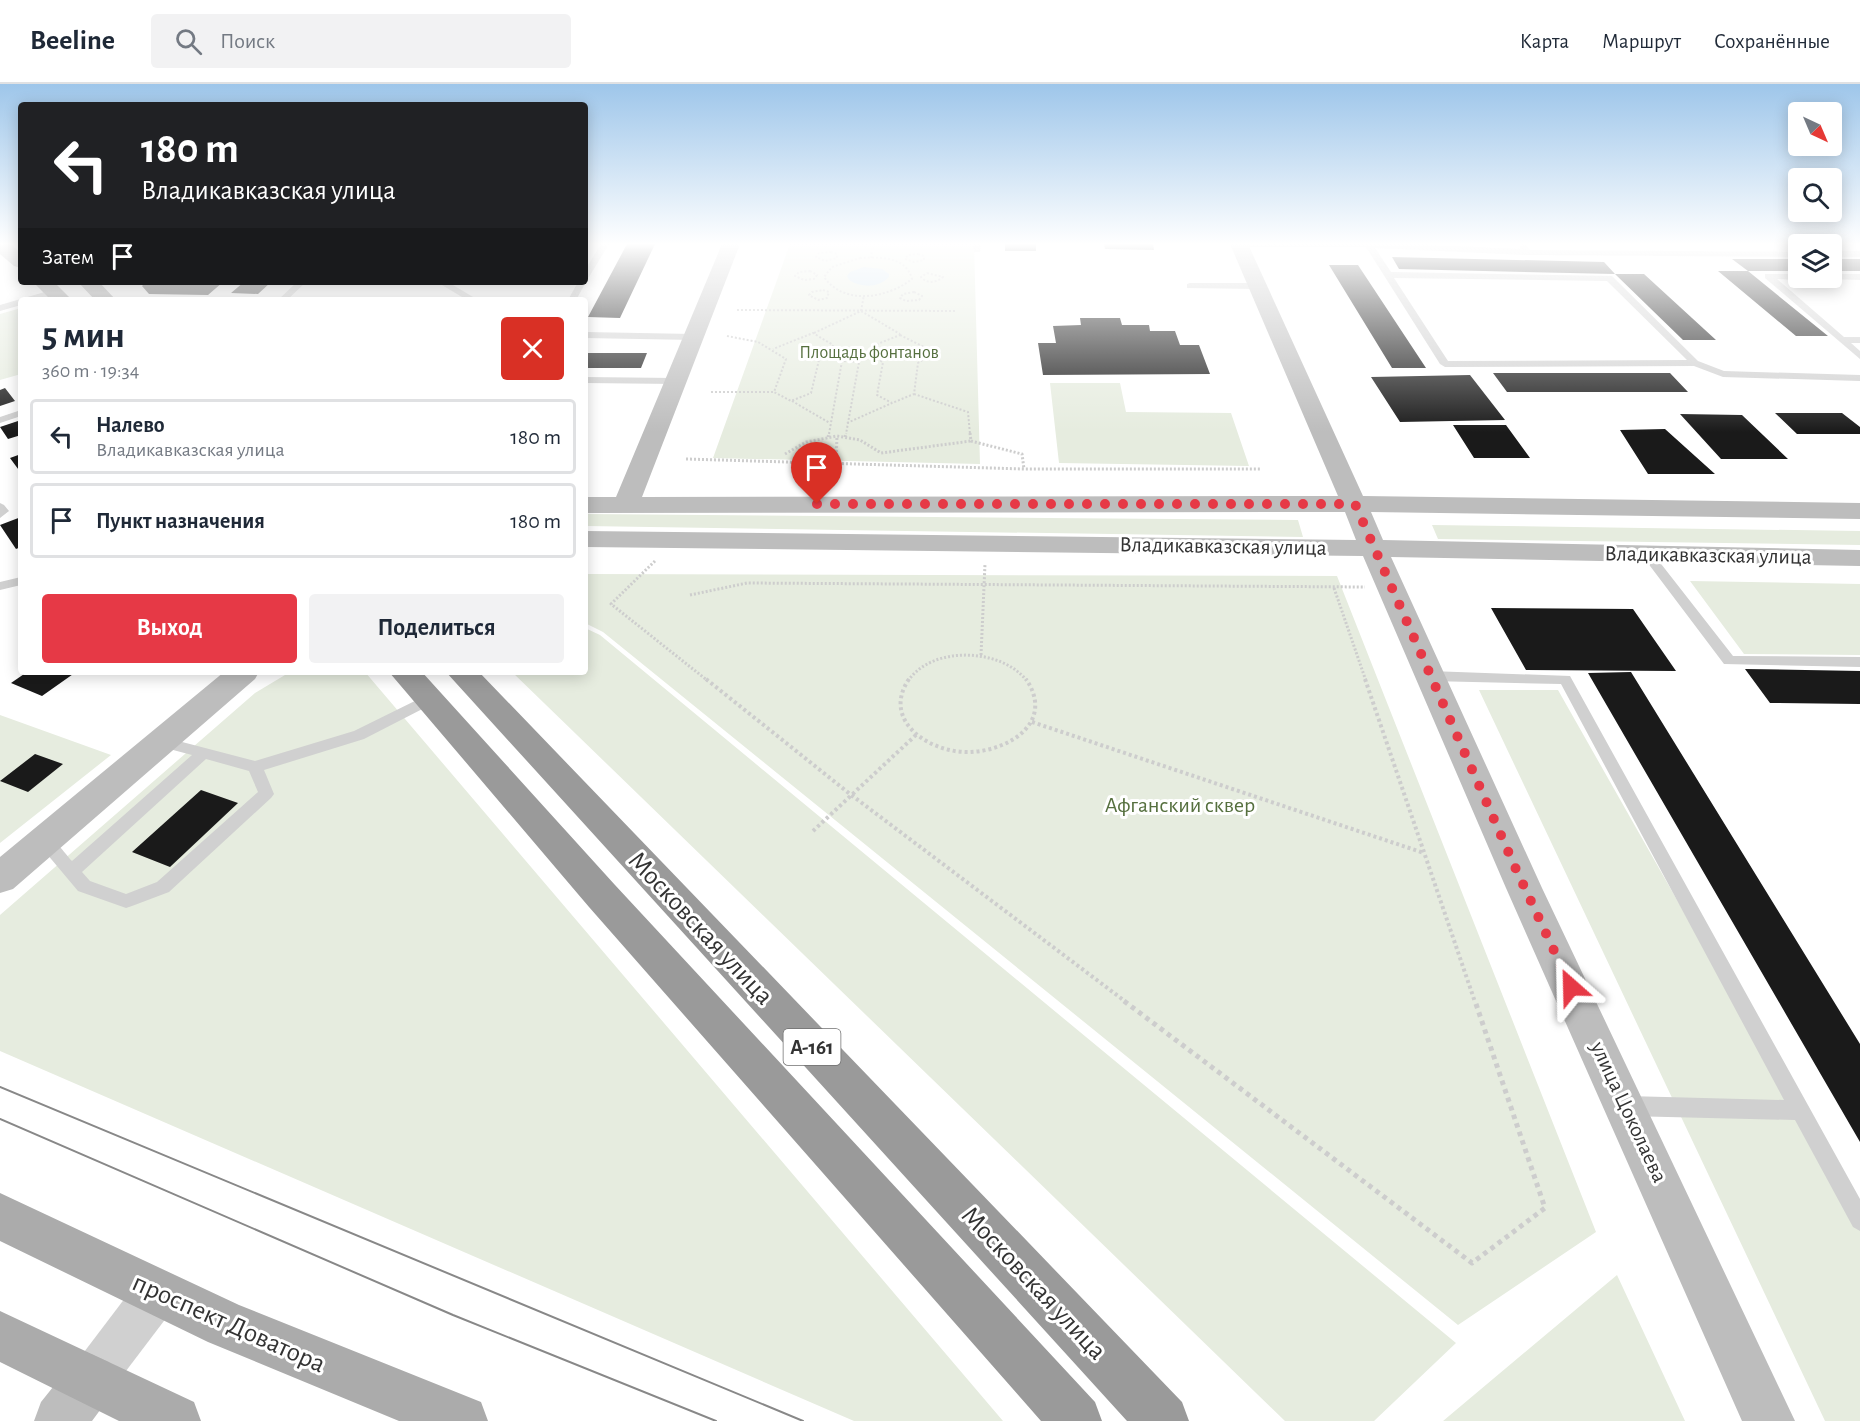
<!DOCTYPE html>
<html lang="ru">
<meta charset="utf-8">
<style>
body{margin:0;font-family:"Alegreya Sans",sans-serif;background:#f2f2f3;color:#1f2937;height:100vh;display:flex;flex-direction:column;font-size:22px;white-space:nowrap}
*{box-sizing:border-box;margin:0}
p{font-size:20px;color:#747a83}
.icon{flex:none;width:33px;height:33px;fill:none;stroke:currentColor;stroke-width:2;stroke-linecap:round;stroke-linejoin:round}
.map{position:relative;flex:1;overflow:hidden}
.side{position:absolute;left:18px;top:213px;width:570px;height:378px;display:flex;flex-direction:column;background:#fff;border-radius:6px;box-shadow:0 3px 15px #0003}
.side>*{flex:none}
.guide{position:absolute;left:18px;top:18px;width:570px;height:183px;border-radius:6px;box-shadow:0 3px 15px #0003;background:#202124;color:#fff;overflow:hidden}
.needle{width:39px;rotate:136deg}
.fabs{position:absolute;left:1788px;top:18px;display:grid;gap:12px}
.fabs a{display:grid;place-items:center;width:54px;height:54px;border-radius:6px;background:#fff;box-shadow:0 3px 15px #0003;font-size:30px}
.pin{position:absolute;display:grid;place-items:center;width:51px;height:51px;color:#fff;margin:-62px -26px;border-radius:50% 50% 50% 0;rotate:-45deg;box-shadow:0 0 6px #0007}
.pin .icon{rotate:45deg}
.me{position:absolute;width:66px;margin:-33px;rotate:335deg;stroke-linejoin:round;filter:drop-shadow(0 0 4px #0008)}
.turn{display:flex;align-items:center;gap:21px;height:126px;padding:0 24px;font-size:27px}
.turn .icon{width:78px;height:78px;stroke-width:2.5}
.turn b{display:block;font-size:42px;line-height:51px}
.then{display:flex;align-items:center;height:57px;padding:0 24px;background:#0003;gap:12px;font-size:22px}
.round{display:grid;place-items:center;flex:none;width:63px;height:63px;border-radius:6px;background:#f2f2f3}
.overview{display:flex;align-items:center;justify-content:space-between;height:102px;padding:0 24px}
h1{font-size:36px;font-weight:700;line-height:45px}
.cta{display:flex;gap:12px;margin-top:auto;padding:12px 24px}
.cta a{flex:1;height:69px;border-radius:6px;background:#e63946;color:#fff;font-size:24px;font-weight:700;line-height:69px;text-align:center}
.cta a+a{background:#f2f2f3;color:#1f2937}
ul{padding:0;list-style:none}
li{display:flex;align-items:center;gap:18px;height:75px;margin:0 12px 9px;padding:0 12px;border:3px solid #e0e1e3;border-radius:6px}
li div{flex:1}
li b{display:block;font-size:22px}
li em{font-style:normal}
header{display:flex;align-items:center;gap:36px;box-sizing:border-box;height:84px;padding:0 30px;background:#fff;border-bottom:2px solid #e0e1e3}
header strong{font-size:28px}
nav{display:flex;gap:33px;margin-inline-start:auto;font-size:21px}
.search{width:420px;height:54px;background:#f2f2f3;display:flex;align-items:center;gap:15px;box-sizing:border-box;padding:0 21px;border-radius:6px;color:#747a83;font-size:22px}
.map>svg:first-child{display:block}
</style>
<header>
<strong>Beeline</strong>
<div class="search"><svg class="icon" aria-label="search" viewBox="0 0 24 24"><circle cx="10" cy="10" r="6"/><path d="M15 15l6 6"/></svg>Поиск</div>
<nav><a>Карта</a><a>Маршрут</a><a>Сохранённые</a></nav>
</header>
<div class="map">
<svg width="1860" height="1337" viewBox="0 0 1860 1337">
<rect width="100%" height="100%" fill="#fff"/>
<path fill="#e6ecdf" d="M790,160H974L980,380L713,374Z
M21,224V290L0,296V230Z
M1050,299H1120L1126,328L1231,329L1249,382L1059,379Z
M585,430L1298,436L1303,453L585,442Z
M1432,441L1860,447V461L1438,455Z
M585,490L1337,492L1596,1148L1458,1241L603,548L585,539Z
M1690,497L1860,500V571L1744,570Z
M585,544L600,551L1456,1259L1374,1337H1285L512,588H585Z
M290,588H365L1003,1337H854L0,967V831L255,609Z
M1479,606H1558L1860,1139V1337H1825Z
M0,631L111,671L0,759Z
M1617,1191L1685,1337H1443Z"/>
<path fill="#cfe2ee" d="M864,183L882,185L889,190V193C879,204 861,204 849,196L847,192L850,188Z"/>
<path fill="#1a1a1a" d="M627,160H655L620,234L588,233Z
M1005,160H1036V167H1005Z
M1104,160H1153L1154,166L1105,165Z
M1392,173L1604,178L1615,190H1644L1716,256H1683L1615,190L1399,185Z
M1732,175H1798V187H1748L1828,252H1796L1718,187H1748Z
M1832,175H1860V187H1832Z
M1329,181H1358L1426,284H1392Z
M146,198H223L208,211L149,210L142,202Z
M244,198H271L258,210L231,209Z
M1080,234H1120L1122,241H1149L1150,247H1175L1180,261H1199L1210,290L1043,291L1038,259H1056L1053,242L1081,241Z
M585,269H647L641,284H585Z
M1493,289H1670L1688,308H1507Z
M1470,291L1505,336L1400,338L1371,293Z
M5,304L15,317L0,322V306Z
M1775,329H1842L1860,343V350H1797Z
M1680,330L1742,331L1788,375H1721Z
M21,336V351L8,355L0,343Z
M1453,341H1506L1530,374H1474Z
M1665,345L1715,390H1648L1620,346Z
M21,370V389L10,374Z
M21,433V463L16,465L0,441Z
M1491,524L1633,525L1676,587L1526,586Z
M1745,585L1860,587V620L1770,619Z
M27,588H76L42,612L11,599Z
M1631,588L1860,960V1058L1588,589Z
M35,670L63,680L28,708L0,697Z
M201,706L238,719L170,783L132,768Z"/>
<g fill="none" stroke-linecap="round" stroke-linejoin="round">
<path stroke="#cdcdcd" stroke-width="2" stroke-dasharray="2 2" stroke-linecap="butt" d="M831,168L837,170V174L825,177L816,173L819,169Z
M918,170L924,172V176L914,178L905,175L908,171Z
M860,174C879,173 906,172 912,195C888,214 844,222 824,193L832,183Z
M871,174L873,160
M810,187L817,191L814,195L804,196L795,192L799,188Z
M927,189L943,193C936,199 927,200 921,193Z
M823,206L829,208L827,214L818,216L809,211L812,208Z
M914,208L922,212L919,216L906,217L900,214L903,210Z
M737,226L957,227
M861,227L864,211
M814,249L861,227L900,250
M900,251L934,268L918,279L914,310L892,319L877,311L883,278L873,273L875,261Z
M727,252L758,258L786,275L774,308L791,317L811,309L819,276L831,272L833,261L813,249L773,265
M711,308H774
M914,310L968,328L970,350
M792,317L830,339
M847,339L892,319
M829,350L842,277L859,278L846,350"/>
<path stroke="#cdcdcd" stroke-width="3" stroke-dasharray="2 2" stroke-linecap="butt" d="M970,349L971,357L1022,370L1024,385
M828,353L829,349
M845,353L846,349
M785,370L806,358L837,352L860,356L881,369L971,357
M686,375L1024,385H1261
M836,380L837,352
M655,477L611,520L708,597
M1334,504L1366,597
M690,511L747,499L1365,503
M981,571L985,480
M908,597C932,561 1002,564 1027,597"/>
<path stroke="#cdcdcd" stroke-width="4" stroke-dasharray="3 3" stroke-linecap="butt" d="M706,595L850,710L1126,918
M909,595C880,638 932,670 971,668C1010,666 1055,638 1026,595
M1365,595L1475,918
M1032,638L1424,769
M813,747L917,650"/>
<path stroke="#cdcdcd" stroke-width="5" stroke-dasharray="4.5 4.5" stroke-linecap="butt" d="M1124,917L1472,1179L1545,1124L1475,917"/>
<path fill="#d0d0d0" fill-rule="evenodd" d="M601,160H609L589,193L585,196V186Z
M973,160H981L980,168H974Z
M1413,160L1520,165L1519,160H1525L1530,166L1798,168V173L1528,171L1375,164L1391,188L1612,192L1698,277L1724,287L1860,291V297L1723,293L1694,282L1445,283L1440,280L1366,163H1240L1236,161ZM1394,194L1607,197L1687,276L1448,277Z
M1832,167H1860V173H1832Z
M1765,190H1798V194H1802L1798,196L1777,195L1844,253H1860V259H1851L1860,267V275L1765,194Z
M1832,190H1860V196L1829,195Z
M585,196L586,198L576,216H568L578,198H585Z
M297,198H306L287,216H278Z
M437,198H448L478,216H467Z
M1190,199H1257L1261,202L1257,205L1187,204V200Z
M55,205L58,206V210L37,216H21V221L0,227V221Z
M585,248L694,250L699,253L694,256L585,254Z
M585,293L676,294L681,297L676,300L585,299Z
M21,326V332L0,339V333Z
M0,419L4,421L9,427L0,434Z
M1647,466L1651,467L1733,572L1860,573V583L1724,580L1641,470Z
M21,493V501L0,506V498Z
M1430,587L1570,592L1860,1115V1147L1853,1143L1795,1036L1627,1032L1620,1029L1617,1022L1620,1015L1627,1012L1784,1016L1561,600L1430,597L1423,592Z
M429,610L434,611L436,615L434,619L364,655L264,686L274,710L271,714L169,808L132,822L126,824L78,807L36,757L38,752C52,748 63,768 72,777L192,671L158,662L156,658L158,654L163,653L255,677L354,647ZM206,675L249,687L258,708L157,798L126,810L90,797L82,788Z"/>
<path fill="#d0d0d0" fill-rule="evenodd" d="M157,1187L173,1193L179,1209L173,1225L107,1312L91,1319L75,1312L68,1296L75,1280L141,1193Z"/>
<path fill="#bdbdbd" fill-rule="evenodd" d="M722,160H740L642,413L1338,412L1230,160H1248L1363,412L1860,419V435L1371,428L1383,456L1860,466V482L1391,473L1542,804L1795,1337H1742L1506,804L1363,472L585,463V447L1356,456L1345,428L585,429V413H616Z
M224,588H259L255,595L13,805L0,809V773Z
M91,1270L109,1278L117,1296L109,1314L92,1337H34L41,1318L73,1278Z"/>
<path fill="#ababab" fill-rule="evenodd" d="M0,1109L239,1221L481,1318L488,1337H399L208,1258L0,1157Z
M0,1227L194,1318L201,1337H119L0,1278Z"/>
<path fill="#9a9a9a" fill-rule="evenodd" d="M0,160H11L21,169V184L14,182L0,170Z
M33,198H54L72,216H51Z
M78,198H99L116,216H95Z
M389,588H422L615,801L1095,1318L1102,1337H1041L589,823Z
M446,588H479L1182,1318L1189,1337H1127Z"/>
<path stroke="#888" stroke-width="2" d="M0,1003L803,1337
M0,1035L453,1231L716,1337"/>
</g>
<linearGradient id="sky" x2="0" y2="1"><stop stop-color="#9ec6ea"/><stop offset="0.46" stop-color="#fff"/><stop offset="1" stop-color="#fff" stop-opacity="0"/></linearGradient>
<rect width="1860" height="348" fill="url(#sky)"/>
<g fill="none" stroke-linecap="round" stroke-linejoin="round">
<path stroke="#e63946" stroke-width="10" stroke-dasharray="0 18" d="M817,420H1355L1515,783L1571,903"/>
</g>
<g text-anchor="middle" dominant-baseline="central" stroke-width="6" stroke-linejoin="round" paint-order="stroke">
<g font-size="18" fill="#56703f" stroke="#fff">
<text x="869" y="269">Площадь фонтанов</text>
</g>
<rect fill="#fff" stroke="#707070" stroke-width="1.5" x="783.5" y="945" width="57" height="36" rx="4.5"/>
<g font-size="21" font-weight="bold" fill="#333">
<text x="812" y="963">А-161</text>
</g>
<g font-size="22" fill="#333" stroke="#fff">
<text transform="translate(1223 462) rotate(1)">Владикавказская улица</text>
<text transform="translate(1708 471) rotate(1)">Владикавказская улица</text>
<text transform="translate(1629 1028) rotate(65)">улица Цоколаева</text>
</g>
<g font-size="22" fill="#56703f" stroke="#fff">
<text x="1180" y="721">Афганский сквер</text>
</g>
<g font-size="27" fill="#333" stroke="#fff">
<text transform="translate(701 844) rotate(47)">Московская улица</text>
<text transform="translate(1034 1199) rotate(47)">Московская улица</text>
<text transform="translate(229 1239) rotate(24)">проспект Доватора</text>
</g>
</g>
</svg>
<div class="fabs">
<a><svg class="needle" viewBox="-14 -14 28 28"><path d="M0-13l5 13h-10z" fill="#e53935"/><path d="M0 13l5-13h-10z" fill="#747a83"/></svg></a>
<a><svg class="icon" aria-label="search" viewBox="0 0 24 24"><circle cx="10" cy="10" r="6"/><path d="M15 15l6 6"/></svg></a>
<a><svg class="icon" aria-label="layers" viewBox="0 0 24 24"><path d="M12 4l9 5-9 5-9-5zM3 14l9 5 9-5"/></svg></a>
</div>
<div class="pin" style="left:817px;top:420px;background:#d93025"><svg class="icon" aria-label="arrive" viewBox="0 0 24 24"><path d="M6 21V4h12l-3 4 3 4H6"/></svg></div>
<svg class="me" style="left:1571px;top:903px" viewBox="-20 -20 40 40"><path d="M0-17L14 15 0 8-14 15z" fill="#e63946" stroke="#fff" stroke-width="4"/></svg>
<div class="guide">
<div class="turn"><svg class="icon" aria-label="left" viewBox="0 0 24 24"><path d="M17 20v-9H6M10 6l-5 5 5 5"/></svg><div><b>180 m</b>Владикавказская улица</div></div>
<div class="then">Затем<svg class="icon" aria-label="arrive" viewBox="0 0 24 24"><path d="M6 21V4h12l-3 4 3 4H6"/></svg></div>
</div>
<section class="side">
<div class="overview"><div><h1>5 мин</h1><p>360 m · 19:34</p></div><a class="round" style="background:#d93025;color:#fff"><svg class="icon" aria-label="close" viewBox="0 0 24 24"><path d="M6 6l12 12M18 6L6 18"/></svg></a></div>
<ul>
<li><svg class="icon" aria-label="left" viewBox="0 0 24 24"><path d="M17 20v-9H6M10 6l-5 5 5 5"/></svg><div><b>Налево</b><p>Владикавказская улица</p></div><em>180 m</em></li>
<li><svg class="icon" aria-label="arrive" viewBox="0 0 24 24"><path d="M6 21V4h12l-3 4 3 4H6"/></svg><div><b>Пункт назначения</b></div><em>180 m</em></li>
</ul>
<div class="cta"><a>Выход</a><a>Поделиться</a></div>
</section>
</div>
